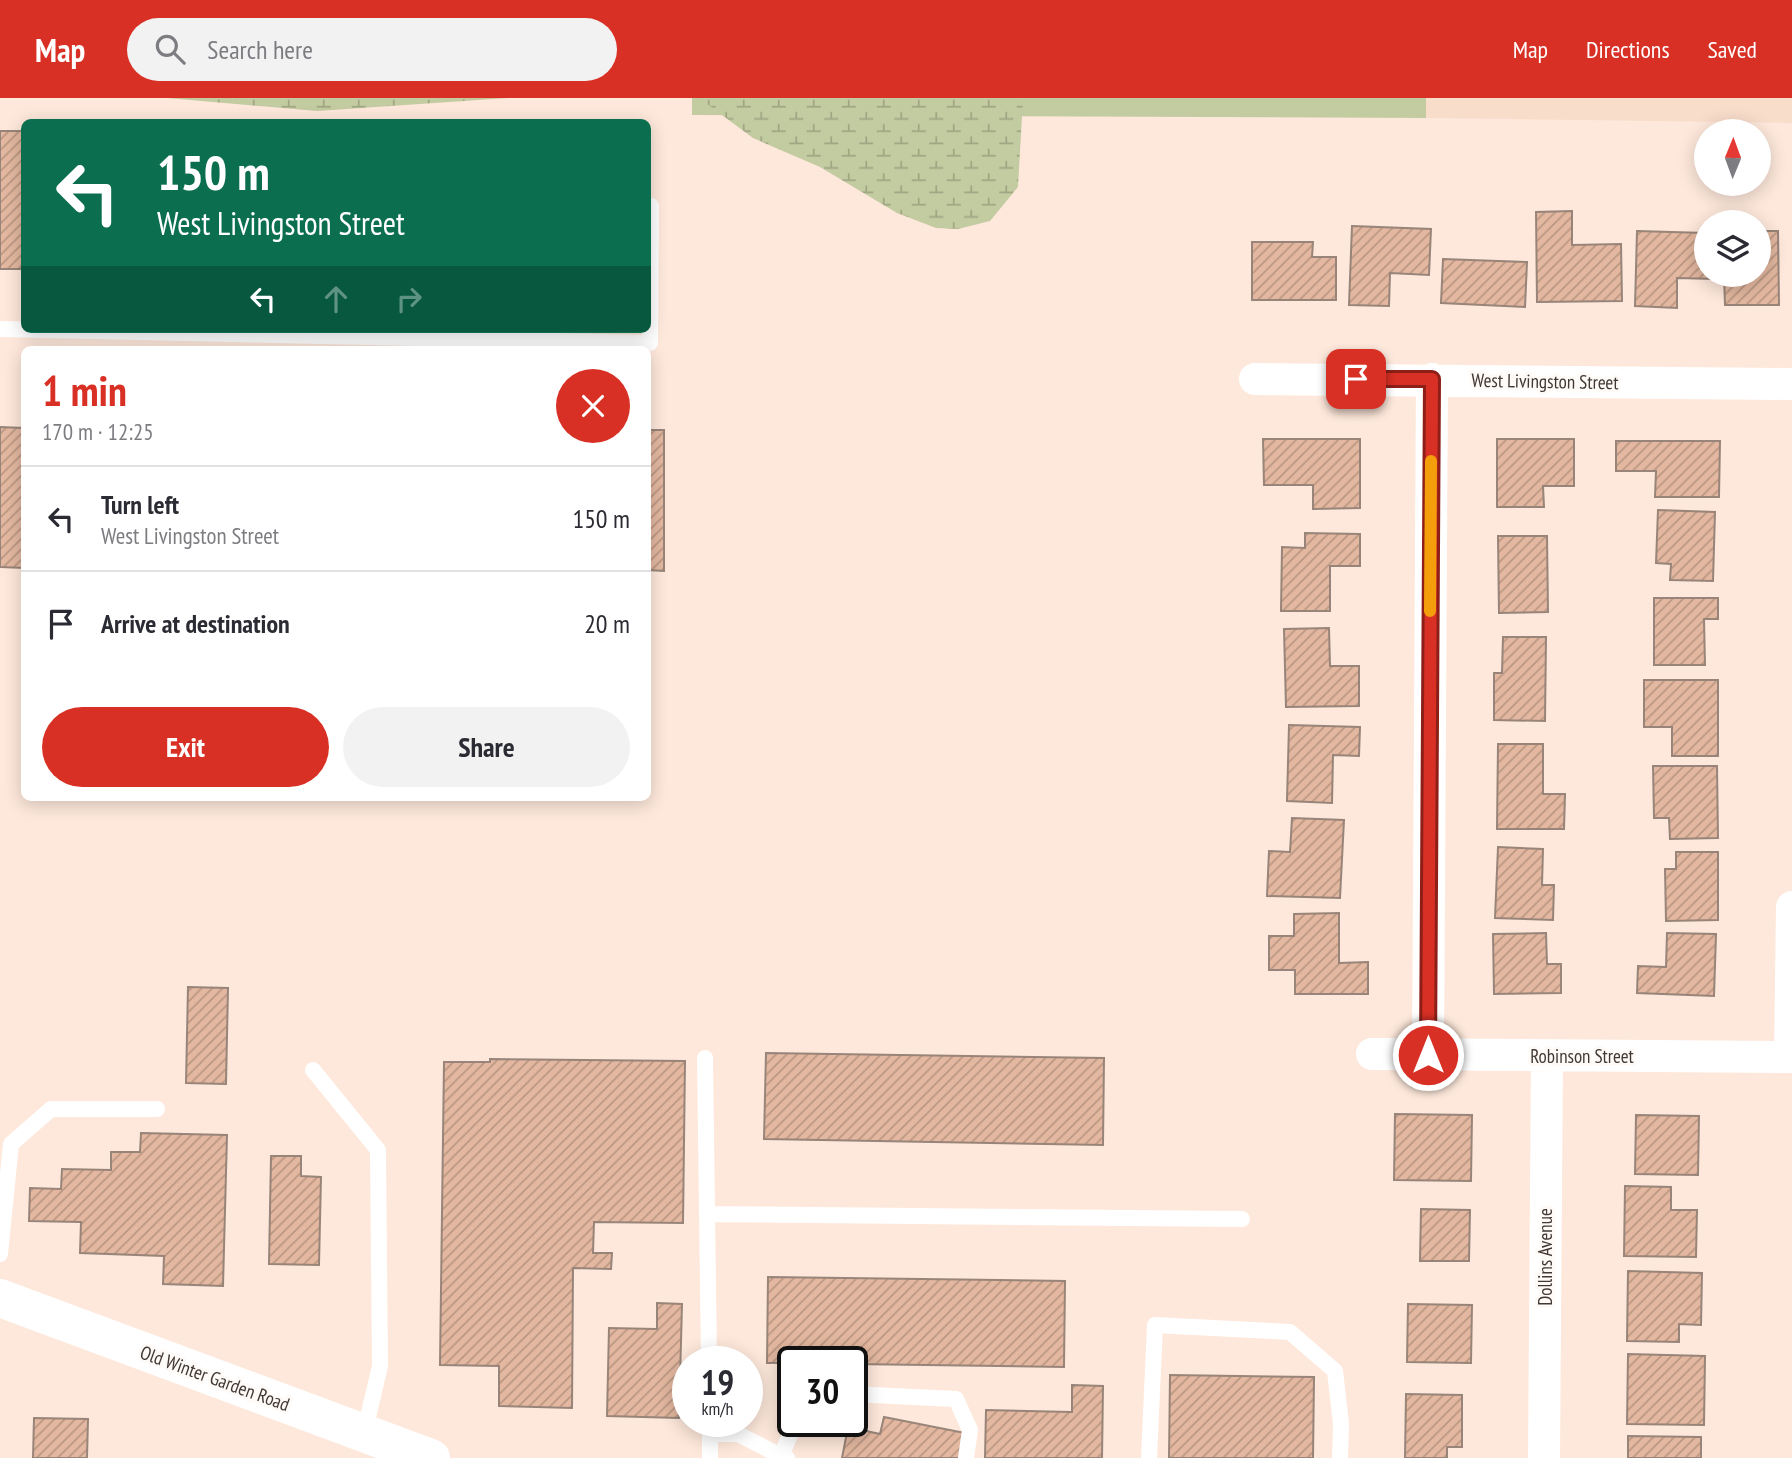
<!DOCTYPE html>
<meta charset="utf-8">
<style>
body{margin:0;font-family:"PT Sans Narrow",sans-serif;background:#f2f2f3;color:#2b2b33;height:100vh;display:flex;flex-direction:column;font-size:26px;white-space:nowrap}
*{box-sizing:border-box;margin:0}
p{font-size:23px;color:#7c7c81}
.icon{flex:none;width:38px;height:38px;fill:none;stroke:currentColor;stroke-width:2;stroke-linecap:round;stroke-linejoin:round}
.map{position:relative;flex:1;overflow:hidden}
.drawer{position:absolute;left:21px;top:248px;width:630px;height:455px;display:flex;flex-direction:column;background:#fff;border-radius:10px;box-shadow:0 4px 18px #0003}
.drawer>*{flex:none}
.top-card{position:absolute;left:21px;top:21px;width:630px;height:214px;border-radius:10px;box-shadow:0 4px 18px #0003;background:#0b6e4f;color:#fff;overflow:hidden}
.needle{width:46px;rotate:1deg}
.controls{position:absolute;left:1694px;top:21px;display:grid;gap:14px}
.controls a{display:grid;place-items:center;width:77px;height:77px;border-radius:50%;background:#fff;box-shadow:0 4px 18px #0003;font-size:35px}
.speed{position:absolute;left:672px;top:1248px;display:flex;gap:14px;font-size:35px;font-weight:700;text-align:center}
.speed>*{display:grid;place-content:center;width:91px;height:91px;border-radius:50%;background:#fff;box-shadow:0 4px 18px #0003;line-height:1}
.speed small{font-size:18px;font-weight:400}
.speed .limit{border:4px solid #111;border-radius:10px;background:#fff;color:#111}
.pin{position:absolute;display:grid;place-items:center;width:60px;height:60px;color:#fff;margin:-30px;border-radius:14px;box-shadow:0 4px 10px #0006}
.me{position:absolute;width:77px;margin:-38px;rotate:0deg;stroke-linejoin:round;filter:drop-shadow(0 0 5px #0008)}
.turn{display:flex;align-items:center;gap:24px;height:147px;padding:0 21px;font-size:32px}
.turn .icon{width:91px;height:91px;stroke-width:2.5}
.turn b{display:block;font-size:49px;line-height:60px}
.lanes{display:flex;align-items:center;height:66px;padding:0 21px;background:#0003;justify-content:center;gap:35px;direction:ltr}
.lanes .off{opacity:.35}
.round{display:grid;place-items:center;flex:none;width:74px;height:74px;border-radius:37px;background:#f2f2f3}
.head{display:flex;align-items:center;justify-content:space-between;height:119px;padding:0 21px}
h1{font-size:42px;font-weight:700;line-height:52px;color:#d93025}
.cta{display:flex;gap:14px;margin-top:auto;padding:14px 21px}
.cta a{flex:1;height:80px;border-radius:42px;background:#d93025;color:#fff;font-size:28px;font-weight:700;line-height:80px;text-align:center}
.cta a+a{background:#f2f2f3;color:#2b2b33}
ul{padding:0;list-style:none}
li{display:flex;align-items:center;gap:21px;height:105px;padding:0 21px;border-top:2px solid #e1e1e2}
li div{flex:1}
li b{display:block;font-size:26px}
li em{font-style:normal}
header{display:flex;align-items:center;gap:42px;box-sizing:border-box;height:98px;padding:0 35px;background:#d93025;color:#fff}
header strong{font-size:33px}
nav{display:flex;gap:38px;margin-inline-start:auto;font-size:24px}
.search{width:490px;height:63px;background:#f2f2f3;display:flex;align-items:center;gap:18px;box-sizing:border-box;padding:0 24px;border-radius:38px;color:#7c7c81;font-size:26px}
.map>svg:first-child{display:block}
</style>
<header>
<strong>Map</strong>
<div class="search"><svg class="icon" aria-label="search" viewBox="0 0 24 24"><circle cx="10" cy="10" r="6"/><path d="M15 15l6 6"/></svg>Search here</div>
<nav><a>Map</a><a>Directions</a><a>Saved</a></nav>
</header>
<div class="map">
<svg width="1792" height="1360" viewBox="0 0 1792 1360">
<defs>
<pattern id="wetland-marsh" width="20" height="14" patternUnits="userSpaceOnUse" patternTransform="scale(1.75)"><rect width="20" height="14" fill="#c3cba0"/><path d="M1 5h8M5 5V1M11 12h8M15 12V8" fill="none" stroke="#a0a683"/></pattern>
<pattern id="building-hatch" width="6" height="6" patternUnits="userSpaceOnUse" patternTransform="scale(1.75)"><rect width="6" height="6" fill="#e4b8a0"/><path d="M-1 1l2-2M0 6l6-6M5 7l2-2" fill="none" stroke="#ba9783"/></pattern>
</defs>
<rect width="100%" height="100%" fill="#fee8db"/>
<path fill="#f9ddcb" d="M1426,0H1792V25L1426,20Z"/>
<path fill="#c3cba0" d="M692,0H1426V20L692,17Z"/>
<path fill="url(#wetland-marsh)" d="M167,0H508L317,13Z
M693,0H1023L1018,89L990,123L958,131L936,130L897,115L820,69L753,40L703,3Z"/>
<path fill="url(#building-hatch)" stroke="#988479" stroke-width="2" d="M0,33H24V171H0Z
M1572,113V147L1621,146L1622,203L1537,204L1536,114Z
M1352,128L1431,131L1429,177L1390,175L1389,208L1349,207Z
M1637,133L1706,135V177H1715V181L1677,180V210L1635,208Z
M1759,133H1778L1779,207H1725L1724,177H1759Z
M1252,144H1313L1312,159H1336V202H1252Z
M1443,161L1527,164L1525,209L1441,205Z
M0,329L24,330V470L0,469Z
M648,332H664V473L648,472Z
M1263,341H1360V410L1313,411V387H1264Z
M1497,341H1574V388H1543L1544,409H1497Z
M1616,343H1720L1719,399H1655L1656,373H1616Z
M1658,412L1715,414L1713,483L1670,482L1671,466L1656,465Z
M1305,435L1360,436V468H1330V513H1281L1282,449L1305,450Z
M1498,438H1547L1548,514L1499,515Z
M1654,500H1718V521H1704L1705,567H1654Z
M1329,530L1330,568H1359V608L1286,609L1284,531Z
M1503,539H1546L1545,623L1494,622V575H1502Z
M1644,582H1718V658H1672V629H1644Z
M1289,627L1360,629L1359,658L1333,657L1332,705L1287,703Z
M1498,646H1543V696H1565L1564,731H1497Z
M1653,668H1717L1718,740L1670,741L1669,720H1654Z
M1292,720L1344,722L1340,800L1267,798L1269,753L1290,754Z
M1498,749L1543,751L1542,787H1554L1553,822L1495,820Z
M1676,754H1718V822L1666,823L1665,771H1676Z
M1339,815V865L1368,864V896H1295V872H1269V838H1294V816Z
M1546,835L1547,866H1561V895L1494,896L1493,836Z
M1667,835L1716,836L1714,898L1637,895L1638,868L1666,869Z
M188,889L228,890L226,986L186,985Z
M766,955L1104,960L1103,1047L764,1041Z
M490,961L685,963L683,1125L594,1124L593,1155H612L611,1171L573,1170L572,1310L499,1308V1268L440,1267L444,964H490Z
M1395,1016L1472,1017L1471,1083L1394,1082Z
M1636,1017L1699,1018L1698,1077L1635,1076Z
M141,1035L227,1037L223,1188L163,1186L164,1158L80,1155L81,1124L29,1123L30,1090L61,1091L62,1071L111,1072V1054H140Z
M271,1058H301V1078L321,1079L319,1167L269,1166Z
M1625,1088L1671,1089V1112H1697L1696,1159L1624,1158Z
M1421,1111L1470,1112L1469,1163H1420Z
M1628,1173L1702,1175L1701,1227L1679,1226V1244L1627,1243Z
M768,1179L1065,1183L1064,1269L852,1266V1264L767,1265Z
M657,1205L682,1206L679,1320L607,1318L609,1230L657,1231Z
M1408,1206L1472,1207L1471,1265L1407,1264Z
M1628,1256L1705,1258L1704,1327L1627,1326Z
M1170,1277L1314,1279L1313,1360H1169Z
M1072,1287L1103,1288L1102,1360H985L986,1312L1072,1314Z
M1406,1296L1462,1297V1349H1447V1360H1405Z
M884,1319L965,1335L960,1360H842L848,1329L880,1336Z
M34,1320L88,1321L87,1360H33Z
M1628,1338L1701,1339V1360H1628Z"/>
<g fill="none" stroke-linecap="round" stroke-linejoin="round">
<path stroke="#fff" stroke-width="16" d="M0,231L650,245L651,108
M705,960L709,1264
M313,972L378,1052L380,1268L364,1336
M708,1116L1242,1121
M0,1156L11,1046L51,1011H157
M852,1296L956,1301L970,1332L966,1360
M710,1323V1360
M710,1336H738L781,1358
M787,1360L781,1358L796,1323
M1149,1360L1155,1227L1290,1234L1335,1273L1341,1326L1340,1360"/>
<path stroke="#fff" stroke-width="32" d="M1255,281L1792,286
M1372,956L1792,959
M1428,957L1432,281
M1790,959L1792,809
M1544,1360L1547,958"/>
<path stroke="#fff" stroke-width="38" d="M0,1200L431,1360"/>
</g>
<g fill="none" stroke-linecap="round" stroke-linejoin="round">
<g stroke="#8d1f18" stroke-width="18">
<path id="route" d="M1356,281H1432L1428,957"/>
</g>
<use href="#route" stroke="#d93025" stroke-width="12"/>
<path stroke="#f59e0b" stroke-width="12" d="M1430,513L1431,363"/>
</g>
<g text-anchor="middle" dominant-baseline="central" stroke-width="6" stroke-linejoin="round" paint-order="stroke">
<g font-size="19" fill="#413833" stroke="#fefaf7">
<text transform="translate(1545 283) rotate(1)">West Livingston Street</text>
<text x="1582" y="958">Robinson Street</text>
<text transform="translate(1545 1159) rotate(-90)">Dollins Avenue</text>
<text transform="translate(215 1280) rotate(20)">Old Winter Garden Road</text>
</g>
</g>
</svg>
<div class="controls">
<a><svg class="needle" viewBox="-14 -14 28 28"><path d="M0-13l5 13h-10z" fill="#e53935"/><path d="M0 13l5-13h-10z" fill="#7c7c81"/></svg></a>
<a><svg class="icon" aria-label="layers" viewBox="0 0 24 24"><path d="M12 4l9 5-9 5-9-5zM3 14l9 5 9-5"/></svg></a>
</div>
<div class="speed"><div>19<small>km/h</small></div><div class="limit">30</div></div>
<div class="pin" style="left:1356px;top:281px;background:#d93025"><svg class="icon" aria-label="arrive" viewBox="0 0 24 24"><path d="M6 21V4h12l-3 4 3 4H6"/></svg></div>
<svg class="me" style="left:1428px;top:957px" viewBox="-20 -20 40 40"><circle r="17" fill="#d93025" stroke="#fff" stroke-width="3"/><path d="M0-11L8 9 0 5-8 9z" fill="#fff"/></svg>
<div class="top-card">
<div class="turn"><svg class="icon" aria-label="left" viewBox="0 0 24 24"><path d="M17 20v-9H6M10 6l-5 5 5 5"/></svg><div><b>150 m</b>West Livingston Street</div></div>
<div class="lanes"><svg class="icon" aria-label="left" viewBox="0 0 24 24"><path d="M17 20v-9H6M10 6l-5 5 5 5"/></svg><svg class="icon off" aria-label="ahead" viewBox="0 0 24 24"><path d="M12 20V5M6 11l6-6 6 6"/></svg><svg class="icon off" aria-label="right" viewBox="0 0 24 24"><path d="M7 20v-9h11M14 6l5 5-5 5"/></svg></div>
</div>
<section class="drawer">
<div class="head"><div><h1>1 min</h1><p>170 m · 12:25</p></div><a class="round" style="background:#d93025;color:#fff"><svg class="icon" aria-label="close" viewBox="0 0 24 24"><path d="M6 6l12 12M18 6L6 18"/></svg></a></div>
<ul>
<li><svg class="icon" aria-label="left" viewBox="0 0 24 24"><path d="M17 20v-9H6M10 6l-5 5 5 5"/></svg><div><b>Turn left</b><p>West Livingston Street</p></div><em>150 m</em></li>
<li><svg class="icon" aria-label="arrive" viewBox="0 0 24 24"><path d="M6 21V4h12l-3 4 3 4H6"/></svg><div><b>Arrive at destination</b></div><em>20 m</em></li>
</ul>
<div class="cta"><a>Exit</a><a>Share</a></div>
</section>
</div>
